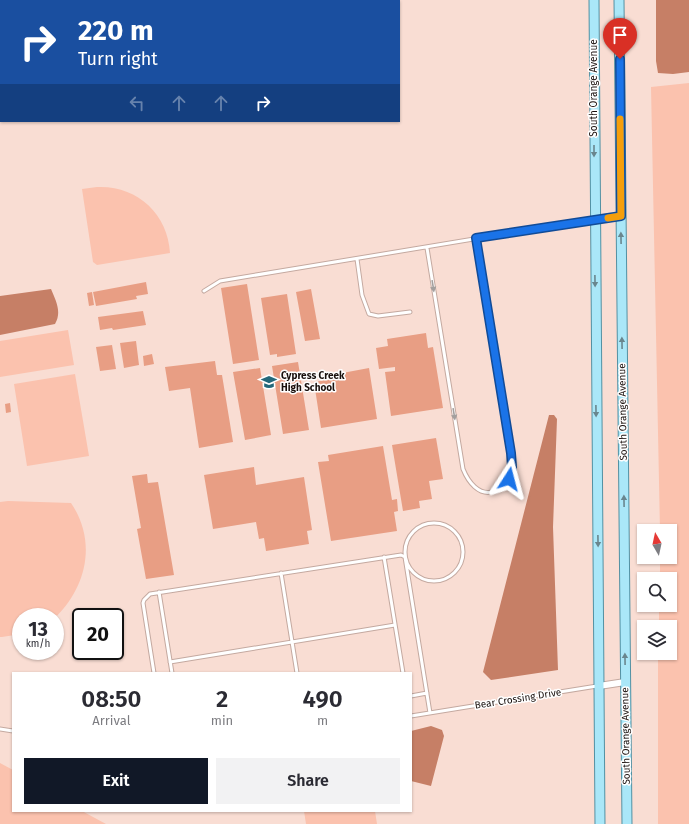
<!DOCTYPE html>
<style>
body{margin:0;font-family:"Fira Sans",sans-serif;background:#f2f2f3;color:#2b2b33;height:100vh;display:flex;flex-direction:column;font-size:15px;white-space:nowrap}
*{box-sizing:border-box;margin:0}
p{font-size:13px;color:#7c7c81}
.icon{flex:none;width:22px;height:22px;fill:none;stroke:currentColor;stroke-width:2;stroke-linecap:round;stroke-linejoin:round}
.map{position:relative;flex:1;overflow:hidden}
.sheet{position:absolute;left:12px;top:672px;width:400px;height:140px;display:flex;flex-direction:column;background:#fff;border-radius:0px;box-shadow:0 1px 3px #0004}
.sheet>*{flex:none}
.hud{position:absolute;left:0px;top:0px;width:400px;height:122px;box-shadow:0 1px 3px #0004;background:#1a4fa0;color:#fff;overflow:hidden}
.needle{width:26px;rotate:351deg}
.tools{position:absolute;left:637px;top:524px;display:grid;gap:8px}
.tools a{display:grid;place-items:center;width:40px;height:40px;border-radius:0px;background:#fff;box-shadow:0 1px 3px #0004;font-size:20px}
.speed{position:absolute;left:12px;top:608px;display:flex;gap:8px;font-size:20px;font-weight:700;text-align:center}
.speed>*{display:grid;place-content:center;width:52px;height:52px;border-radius:50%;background:#fff;box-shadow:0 1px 3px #0004;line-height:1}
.speed small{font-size:10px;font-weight:400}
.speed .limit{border:2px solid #111;border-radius:6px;background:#fff;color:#111}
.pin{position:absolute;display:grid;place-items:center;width:34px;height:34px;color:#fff;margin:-41px -17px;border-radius:50% 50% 50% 0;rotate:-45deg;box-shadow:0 0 4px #0007}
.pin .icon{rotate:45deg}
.me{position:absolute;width:44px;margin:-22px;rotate:9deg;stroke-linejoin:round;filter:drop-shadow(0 0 3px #0008)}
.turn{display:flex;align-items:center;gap:14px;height:84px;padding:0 12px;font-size:18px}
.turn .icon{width:52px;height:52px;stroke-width:2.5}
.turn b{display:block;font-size:28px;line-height:34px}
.lanes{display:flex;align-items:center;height:38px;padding:0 12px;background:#0003;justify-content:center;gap:20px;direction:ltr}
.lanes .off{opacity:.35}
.eta{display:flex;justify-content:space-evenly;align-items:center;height:68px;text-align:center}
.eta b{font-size:24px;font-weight:600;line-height:28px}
.cta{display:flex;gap:8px;margin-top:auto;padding:8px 12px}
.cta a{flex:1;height:46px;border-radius:0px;background:#111827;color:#fff;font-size:16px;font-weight:600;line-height:46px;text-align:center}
.cta a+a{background:#f2f2f3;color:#2b2b33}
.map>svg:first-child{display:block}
</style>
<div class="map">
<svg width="689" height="824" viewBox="0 0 689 824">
<rect width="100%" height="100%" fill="#f9ddd3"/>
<path fill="#fbc2ae" d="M689,83V824H658V653H670V627H659V605H670V579H660V557H670V531H660L651,87Z
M97,187C136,185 168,213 170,253L97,265L93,262L82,189Z
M68,330L74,365L0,377V341Z
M75,374L89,456L27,466L14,384Z
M8,501L71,503C97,541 87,587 55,618L21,617V634L2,637H0V502Z
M0,763L13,770V811H82L106,824H0Z
M304,811H375L377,824H306Z"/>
<path fill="#c67f66" d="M656,0H689V72L673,74L658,73L656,61Z
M51,289C56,301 62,312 55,324L0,335V296Z
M549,415H554L557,419L553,527L558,670L491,680L483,672Z
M431,726L442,730L444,736L431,786L411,781V731Z"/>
<path fill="#e89e84" d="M146,282L148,294L136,296L137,299L96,306L93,292Z
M247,284L259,360L233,364L221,288Z
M311,289L320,339L305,341L296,292Z
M92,292L94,305L89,306L87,293Z
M287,294L296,354L277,357V354L270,355L261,298Z
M143,311L146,325L113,330L112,328L100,330L98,317Z
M426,333L428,348L433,347L443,408L391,416L385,372L395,371V367L379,369L376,348L388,346L387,339Z
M136,341L139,365L124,368L120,343Z
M112,345L116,369L100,371L96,347Z
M152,354L154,364L144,366L143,356Z
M215,361L217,375H222L233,442L199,448L190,388L169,391L165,367Z
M298,362L309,430L283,434L272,366Z
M260,368L271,435L245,440L233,372Z
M369,368L377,419L321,428L314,382L338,378L337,374Z
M10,403L11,412L6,413L5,404Z
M436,438L443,479L429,481L432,499L419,501L420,508L403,511L392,445Z
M383,446L392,500L397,499L398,511L394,512L397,531L331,541L318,462L329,461L328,455Z
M254,467L256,485L304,477L312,530L307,531L309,544L266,551L264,538L259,539L256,522L213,529L204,475Z
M147,474L148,483L158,482L174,575L146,579L137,529L141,528L132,476Z"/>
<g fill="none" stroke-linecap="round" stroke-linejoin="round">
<g stroke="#c4a9a0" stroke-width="5">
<path id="service" d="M109,0V1
M130,0L131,1
M154,0V1
M427,248L463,469C476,501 502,500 512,467L476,238
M357,259L362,295L369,314L378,316L410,312
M204,291L220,281L595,219
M405 552a29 29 0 1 1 58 0a29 29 0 1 1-58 0Z
M384,557L403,673
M281,573L297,673
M159,592L172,673
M170,662L395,625
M154,673L143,603L144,600L150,594L401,555L405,557L430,713
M411,696L427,693
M411,716L597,686
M0,729L13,731"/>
</g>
<g stroke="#c4a9a0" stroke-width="8">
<path id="minor" d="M595,219L621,216
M599,686L625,682"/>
</g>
<g stroke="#5391a3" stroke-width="11">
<path id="primary" d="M594,0L600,824
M619,0L627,824"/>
</g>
<use href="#service" stroke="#fff" stroke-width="3"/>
<use href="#minor" stroke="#fff" stroke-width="6"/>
<use href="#primary" stroke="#aae7f8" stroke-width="9"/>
</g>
<defs><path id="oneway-solid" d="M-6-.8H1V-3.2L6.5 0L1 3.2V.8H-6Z"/></defs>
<g fill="#69868e">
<use href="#oneway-solid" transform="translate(594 151) rotate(90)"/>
<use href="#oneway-solid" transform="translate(621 238) rotate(-91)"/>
<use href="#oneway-solid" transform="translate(595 281) rotate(89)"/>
<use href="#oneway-solid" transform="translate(622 343) rotate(-91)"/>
<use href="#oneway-solid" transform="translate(596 411) rotate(89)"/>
<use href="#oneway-solid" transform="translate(624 501) rotate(-91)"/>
<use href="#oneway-solid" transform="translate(598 541) rotate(89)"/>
<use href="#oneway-solid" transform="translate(625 659) rotate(-91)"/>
</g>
<g fill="#a39f9e">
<use href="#oneway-solid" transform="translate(433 286) rotate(81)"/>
<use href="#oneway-solid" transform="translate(454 414) rotate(81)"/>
</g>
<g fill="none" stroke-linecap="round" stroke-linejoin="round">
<g stroke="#114b97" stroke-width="10">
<path id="route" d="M509,479L512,467L511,453L476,238L621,216L620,59"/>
</g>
<use href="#route" stroke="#1a73e8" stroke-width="7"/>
<path stroke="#f59e0b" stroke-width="7" d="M608,218L621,216L620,119"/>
</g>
<defs>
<g id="school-bare" transform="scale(1.2)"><path d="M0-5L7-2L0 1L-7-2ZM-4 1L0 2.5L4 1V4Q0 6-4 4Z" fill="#24687a" stroke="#fff" stroke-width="2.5" paint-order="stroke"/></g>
</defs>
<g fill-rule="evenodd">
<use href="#school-bare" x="269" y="382"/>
</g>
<g text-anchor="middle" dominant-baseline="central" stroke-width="3" stroke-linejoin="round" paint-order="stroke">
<g font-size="10" fill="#19100d" stroke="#fff">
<text transform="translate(594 88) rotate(-90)">South Orange Avenue</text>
<text transform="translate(623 412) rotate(-91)">South Orange Avenue</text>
<text transform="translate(518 699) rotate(-9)">Bear Crossing Drive</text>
<text transform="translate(626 736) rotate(-91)">South Orange Avenue</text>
</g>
<g font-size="10" font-weight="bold" fill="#19100d" stroke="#fff" text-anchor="start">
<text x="281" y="376">Cypress Creek<tspan x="281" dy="12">High School</tspan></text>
</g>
</g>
</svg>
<div class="tools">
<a><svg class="needle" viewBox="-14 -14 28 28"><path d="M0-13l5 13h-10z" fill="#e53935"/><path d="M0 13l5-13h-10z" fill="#7c7c81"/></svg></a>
<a><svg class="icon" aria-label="search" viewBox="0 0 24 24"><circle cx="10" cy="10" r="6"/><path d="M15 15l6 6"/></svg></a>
<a><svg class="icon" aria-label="layers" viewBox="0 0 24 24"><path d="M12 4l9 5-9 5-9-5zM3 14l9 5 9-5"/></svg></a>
</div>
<div class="speed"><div>13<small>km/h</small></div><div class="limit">20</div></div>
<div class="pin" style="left:620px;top:59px;background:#d93025"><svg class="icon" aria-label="arrive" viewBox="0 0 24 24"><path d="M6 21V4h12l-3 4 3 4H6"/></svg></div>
<svg class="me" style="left:509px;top:479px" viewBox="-20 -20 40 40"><path d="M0-17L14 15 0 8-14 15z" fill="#1a73e8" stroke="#fff" stroke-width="4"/></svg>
<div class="hud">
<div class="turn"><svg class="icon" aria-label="right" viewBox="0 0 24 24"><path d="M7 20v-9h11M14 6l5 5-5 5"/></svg><div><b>220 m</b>Turn right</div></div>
<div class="lanes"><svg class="icon off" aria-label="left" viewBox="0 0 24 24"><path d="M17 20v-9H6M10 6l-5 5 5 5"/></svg><svg class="icon off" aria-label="ahead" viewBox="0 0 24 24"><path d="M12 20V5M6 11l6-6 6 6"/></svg><svg class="icon off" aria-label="ahead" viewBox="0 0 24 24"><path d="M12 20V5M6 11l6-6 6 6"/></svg><svg class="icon" aria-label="right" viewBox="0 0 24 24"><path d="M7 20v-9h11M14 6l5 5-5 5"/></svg></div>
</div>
<section class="sheet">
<div class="eta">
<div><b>08:50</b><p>Arrival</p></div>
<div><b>2</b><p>min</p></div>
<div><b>490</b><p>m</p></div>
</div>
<div class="cta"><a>Exit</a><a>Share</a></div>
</section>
</div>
